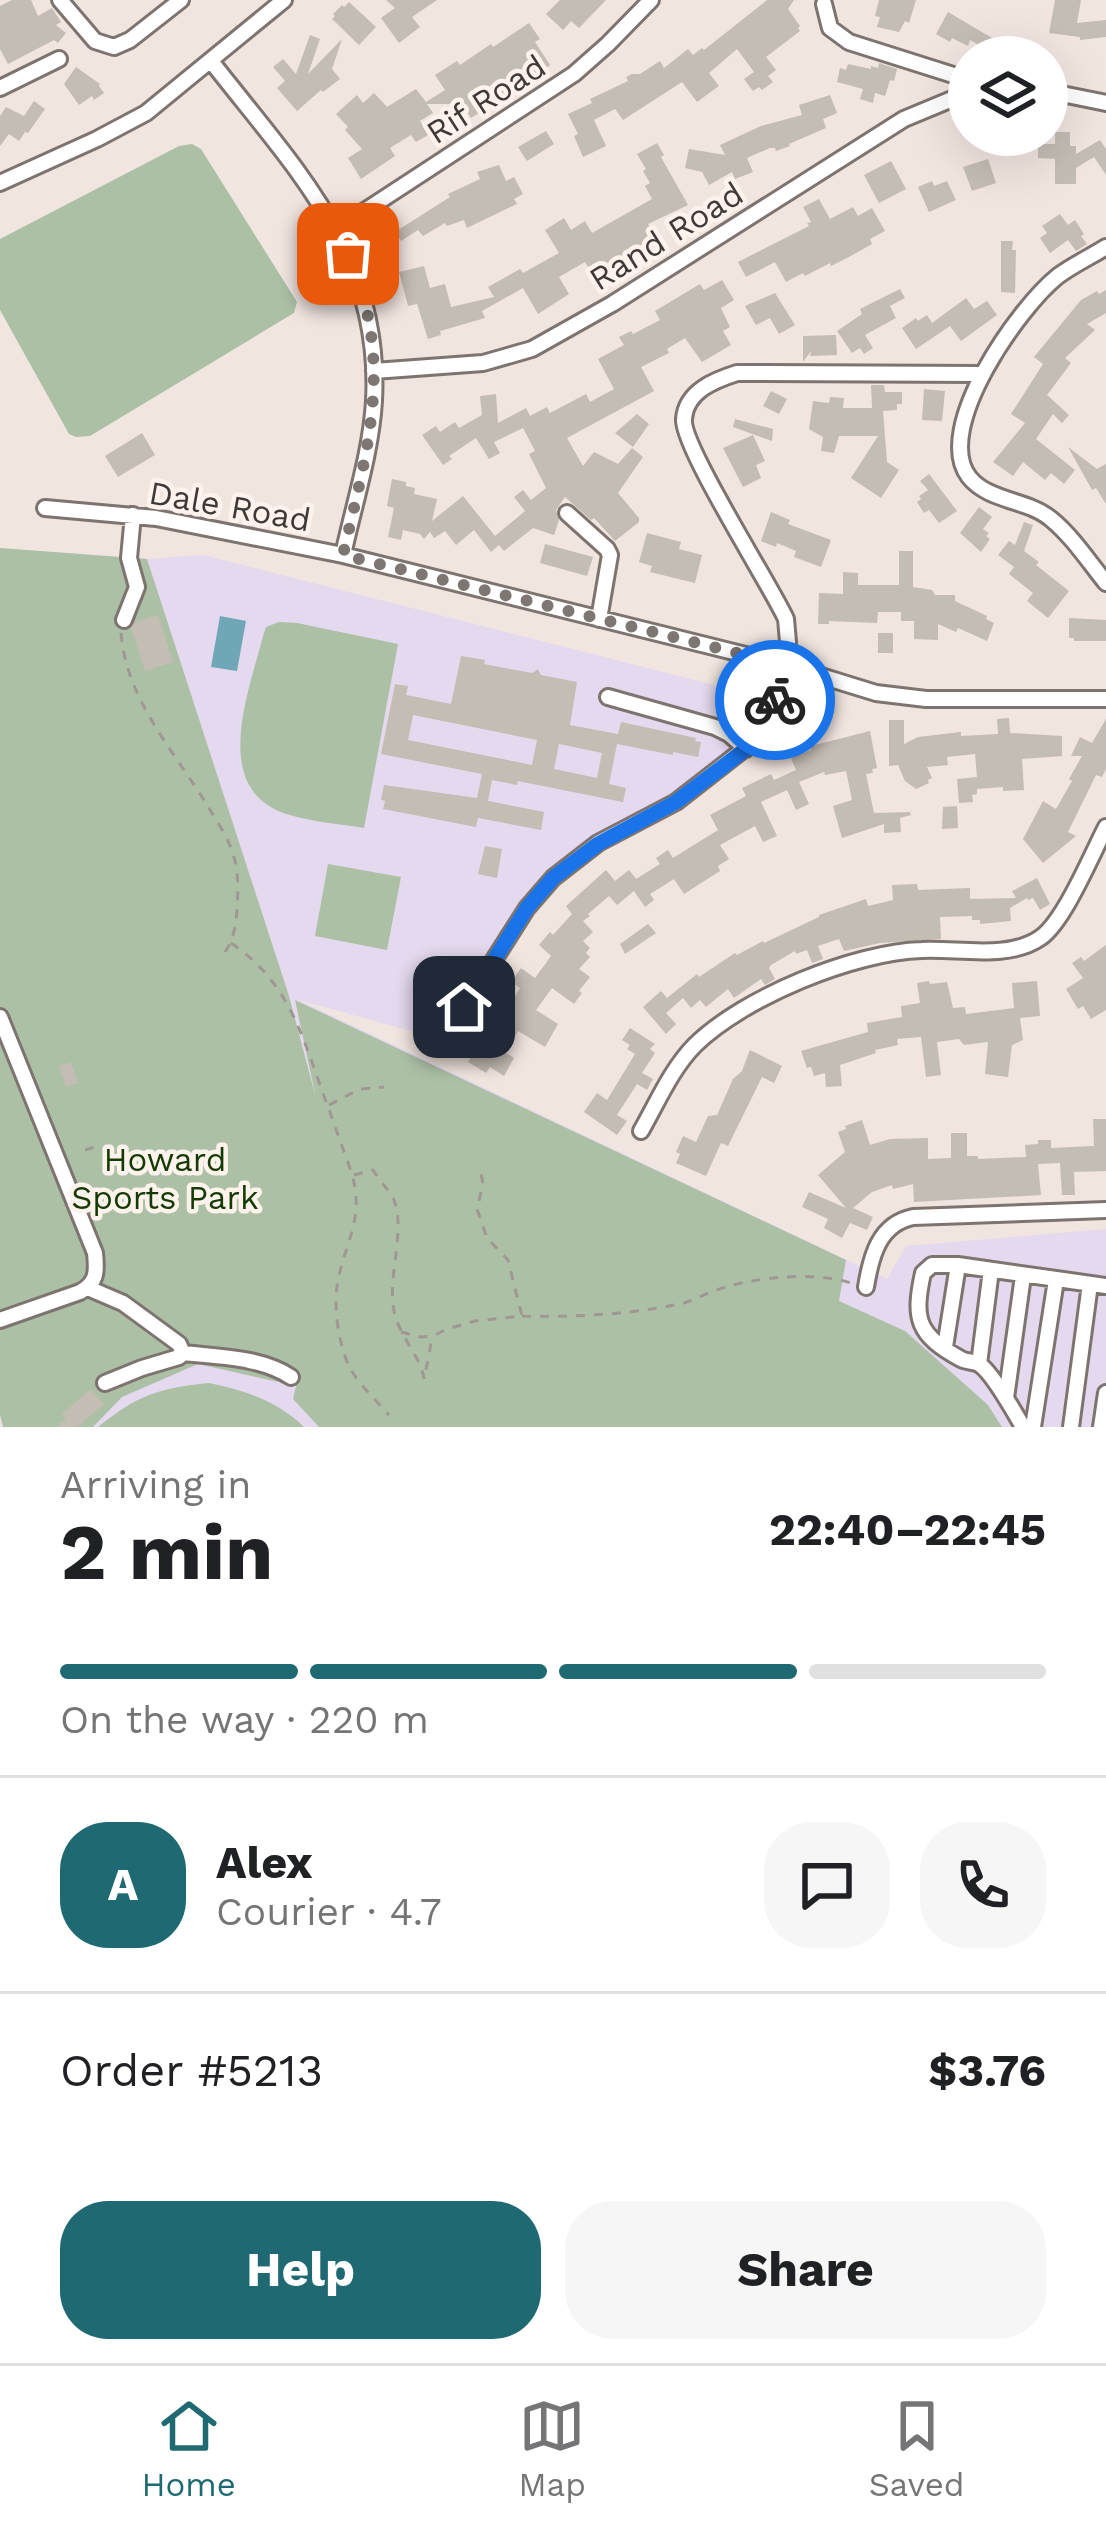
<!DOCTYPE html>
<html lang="en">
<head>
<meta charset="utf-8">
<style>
  :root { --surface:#fff; --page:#f6f6f6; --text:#202124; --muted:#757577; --line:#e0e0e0; --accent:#1f6a72 }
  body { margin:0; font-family:"Work Sans",sans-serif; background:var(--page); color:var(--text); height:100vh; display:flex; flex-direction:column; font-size:45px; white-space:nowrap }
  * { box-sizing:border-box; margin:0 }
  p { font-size:39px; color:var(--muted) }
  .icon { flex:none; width:66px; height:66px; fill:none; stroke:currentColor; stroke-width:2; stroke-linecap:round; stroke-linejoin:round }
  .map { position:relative; height:1427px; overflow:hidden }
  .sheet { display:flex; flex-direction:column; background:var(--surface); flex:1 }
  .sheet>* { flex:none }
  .fabs { position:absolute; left:948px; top:36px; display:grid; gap:24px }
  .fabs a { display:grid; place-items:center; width:120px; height:120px; border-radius:50%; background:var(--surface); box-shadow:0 12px 48px #0002; font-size:60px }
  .pin { position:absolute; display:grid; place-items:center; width:102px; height:102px; color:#fff; margin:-51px; border-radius:24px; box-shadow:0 6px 18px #0006 }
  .courier { position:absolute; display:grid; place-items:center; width:120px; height:120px; margin:-60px; border:9px solid #1a73e8; border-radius:50%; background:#fff; color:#222; box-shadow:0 3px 15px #0007 }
  .headline em { font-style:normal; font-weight:700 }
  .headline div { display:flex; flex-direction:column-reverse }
  .headline { display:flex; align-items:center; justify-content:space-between; height:204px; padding:0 60px }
  h1 { font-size:78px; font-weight:700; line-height:90px }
  .bar { display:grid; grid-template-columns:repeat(4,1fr); gap:18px 12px; align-content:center; height:144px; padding:0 60px }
  .bar i { height:15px; border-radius:9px; background:var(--line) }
  .bar .on { background:var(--accent) }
  .bar p { grid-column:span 4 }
  .line { display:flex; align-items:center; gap:30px; padding:0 60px; border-top:3px solid var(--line) }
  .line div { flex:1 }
  .round { display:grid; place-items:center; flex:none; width:126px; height:126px; border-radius:48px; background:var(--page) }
  .primary-button { display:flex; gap:24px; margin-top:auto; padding:24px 60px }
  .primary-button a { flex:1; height:138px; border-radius:48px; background:var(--accent); color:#fff; font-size:48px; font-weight:700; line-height:138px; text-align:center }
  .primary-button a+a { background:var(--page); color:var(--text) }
  .dock { display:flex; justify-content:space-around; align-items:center; height:168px; border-top:3px solid var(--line); background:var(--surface); font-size:33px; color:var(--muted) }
  .dock a { display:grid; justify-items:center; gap:6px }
  .dock .on { color:var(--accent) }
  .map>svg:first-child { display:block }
  .education { fill:#e4d9ee }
  .green { fill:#acc0a6 }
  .water { fill:#70a7b7 }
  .building { fill:#c4bdb4; fill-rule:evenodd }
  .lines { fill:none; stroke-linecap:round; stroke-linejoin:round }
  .minor-casing { stroke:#7e746f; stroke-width:20 }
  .path { stroke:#a09793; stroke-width:3; stroke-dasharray:9 9; stroke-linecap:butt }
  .minor { stroke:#fff; stroke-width:14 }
  .done { stroke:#7d7672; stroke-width:12; stroke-dasharray:0 21.6 }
  .route { stroke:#1a73e8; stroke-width:15 }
  .labels { text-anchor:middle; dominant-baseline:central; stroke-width:9; stroke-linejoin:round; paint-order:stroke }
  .street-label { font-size:33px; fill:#3f3a38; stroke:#fef3ec }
  .park-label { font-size:33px; fill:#143b04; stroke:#fef3ec }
</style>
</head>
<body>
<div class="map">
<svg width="1106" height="1427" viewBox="0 0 1106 1427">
  <rect width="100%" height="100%" fill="#f1e5df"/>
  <path class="education" d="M0,548L147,559L203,555L773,700L761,737L553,878L443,1040L299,1000L887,1279L906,1246L1106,1229V1427H3L0,1415Z"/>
  <path class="green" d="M192,144L201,149L297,302L294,313L90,436L76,437L69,434L0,310V239L179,146Z
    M0,548L147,559L289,996L316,1098L295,1000L846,1260L839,1301L905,1331L988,1405L1002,1427H319L293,1399L296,1386L198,1364L122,1397L93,1427H3L0,1415Z
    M279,622L297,623L398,644L364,828C340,824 314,822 290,815C208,792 249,692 263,636L266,627Z
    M328,864L401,877L387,950L315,936Z
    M209,1383C246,1391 276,1400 304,1427H98C138,1395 158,1388 209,1383Z"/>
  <path class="water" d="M220,616L246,621L237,671L211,667Z"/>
  <path class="building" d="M12,0H31L38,16L52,8L61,22L56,25L66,33L58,43L54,40L8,64L0,49V6Z
    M386,0H437L412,17L420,27L399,43L381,18L395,8Z
    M560,0H606L579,28L571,21L563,30L546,14Z
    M767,0H794L788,9L800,26L798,28L800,31L766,57L776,70L768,76L773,82L762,90L759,87L753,91L744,79L754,72L737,49L709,73L719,86L697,102L682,82L623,120L615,109L594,120L606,146L583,157L574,136L578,134L568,114L592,103L590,99L628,81L626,77L632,74H640L660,61L664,68L688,49L693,55L702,48L704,50Z
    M879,0H916L909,23L905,21L899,32L877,27L880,17L875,16Z
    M1055,0H1081L1077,23L1106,20V37L1080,40V37L1049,33Z
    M349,2L376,27L359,45L332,19L335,16L333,14L342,5L344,7Z
    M948,12L992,38L986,49L970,40L968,46L952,38L950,42L936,34Z
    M529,23L540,39L535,42L550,65L502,101L491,85L473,97L482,111L471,118L462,104H427L433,113L420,121L428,135L416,142L411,135L390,148L395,156L361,179L348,158L362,149L345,130L348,127L336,114L357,95L363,103L374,93L387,107L416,89L426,102L445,90L435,75L457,61L460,65L491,44L493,47Z
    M310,35L320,39L308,74L342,39L332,69L340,79L323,92L321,90L297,111L277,88L285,81L273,67L283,59L296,74Z
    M879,63L897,69L894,81L890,80L885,96L875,93L873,103L860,99L863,89L837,82L840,68L846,70L848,64L871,69V66L878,68Z
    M76,67L100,84L99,86L104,93L94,100L92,96L79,105L64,84Z
    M830,95L837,113L823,119L826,128L789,144L790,146L776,151L775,148H770L747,158L753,172L735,179L732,172L709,185L702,172L685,168L689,149L725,155L720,145L761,126L802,115L799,105Z
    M34,101L45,109L28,133L25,132L19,141L9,134L0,146V116L6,107L24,116Z
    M546,131L554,144L527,161L518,147Z
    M1055,132H1070V146H1076V154L1100,140L1106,149V175L1094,157L1076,168V184H1055V159L1038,158V144H1055Z
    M657,143L664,155L661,157L688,205L648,224L656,239L593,275L585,262L559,277L569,294L538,314L523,288L482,311L485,318L440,331L441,335L428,339L417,304L408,306L399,272L424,266L430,288L445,284L451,307L494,297L488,287L520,269L523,273L559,253L545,230L564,218L571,230L585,221L592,233L652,199L645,186L650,183L643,171L646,169L637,154Z
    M988,159L996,183L972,191L963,167Z
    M891,161L906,189L879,203L864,175Z
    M499,165L506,181L514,177L523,194L514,199L517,204L467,228L464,220L447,226L445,223L423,236L418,230L401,241L395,232L450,197L448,194L480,179L477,172Z
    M932,181L934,186L947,181L956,200L929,212L918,187Z
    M819,199L830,219L853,207L858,216L872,208L885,231L870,239L872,244L849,257L831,266L830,263L805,276L803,273L786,282L775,262L746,277L738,262L809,226L807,223L811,222L803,207Z
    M1060,214L1068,225L1075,220L1084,234L1081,236L1087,244L1076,251L1068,240L1050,253L1040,238L1047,233L1042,226Z
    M1001,241H1013L1012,250H1016L1015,293L1001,292Z
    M722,280L734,300L721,308L730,327L723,331L731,345L702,362L685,338L667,349L669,353L641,367L654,391L567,438L583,466L594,452L618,464L632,448L643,457L618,493L639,518V522L615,541L594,518L591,520L565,497L556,510L559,520L554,535L533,528L504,551L499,545L491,552L474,530L456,545L445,531L434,538L430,532L424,539L420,534L403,530L401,540L388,537L394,508L387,506L392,479L406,482V486L415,488L414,494L437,499L432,521L463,496L495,536L525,511L514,497L523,490L531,500L546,488L529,454L535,451L523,428L494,442L500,453L489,459L476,438L449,456L452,459L443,465L422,435L436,426L440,432L455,422L459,428L482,415L480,396L496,394L498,423L526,408L530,416L547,407L550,413L586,394L590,402L614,389L598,359L624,345L619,337L631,331L633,334L660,320L655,311L700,284L704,290Z
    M900,289L905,298L890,306L896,318L865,335L873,348L864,354L860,348L852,353L837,331L862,314L860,309Z
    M1106,290V313L1087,324L1095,330L1065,358L1071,363L1047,395L1069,415L1062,423L1053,414L1036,439L1075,470L1064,484L1051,473L1045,480L1023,462L1013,476L993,462L1025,423L1011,414L1043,364L1034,357L1081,300L1097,291L1099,294Z
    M775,293L795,325L779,334L770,318L756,325L745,306Z
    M966,298L974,309L987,301L997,315L961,341L950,326L916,349L902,328L916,318L918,321L927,315L932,323Z
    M836,335L837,355L810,356L811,351L803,362V336Z
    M871,385H884L885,392H902V404H897V410L883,411L887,462L899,470L881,498L851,478L878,436H839L834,453L821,451L823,437L809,429L813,401L829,403L830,397L844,398L843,408H872Z
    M924,389L945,391L942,421L922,420Z
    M771,391L787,399L779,414L763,406Z
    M637,414L649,424L633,447L615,433Z
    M735,419L773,429L772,441L733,427Z
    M142,433L155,455L118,477L105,456Z
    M753,435L765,461L756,465L761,478L743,487L723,448Z
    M1068,447L1097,469L1106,464V504L1096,488L1092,490Z
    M929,474L957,511L939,523L929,510L924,513L917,502L921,499L919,496L928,490L920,481Z
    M979,507L992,517L983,529L989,533L986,536L990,539L981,552L960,533Z
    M771,512L790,520L788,524L831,540L821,567L794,557L796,551L777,543L776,547L761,541Z
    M1024,522L1033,525L1024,551L1039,562L1036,565L1069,591L1048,618L1027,601L1033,593L1009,574L1014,567L998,555L1009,541L1015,545Z
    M647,533L681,542L679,549L702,555L695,583L650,572L652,566L639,562Z
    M545,544L593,557L587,576L540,563Z
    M899,551H913V587L932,590L935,595H955V601L987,616L986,619L994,623L987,641L958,628L956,632L938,624V640L914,639V621H901V612H878L877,623L829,621V624H818L819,593L843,594V572L858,573V585H899Z
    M158,615L173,662L145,671L131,628L135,622Z
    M1069,618L1106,620V641H1074V638H1069Z
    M878,633H893V653H878Z
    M461,656L485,660L484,664L532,673L538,669L541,675L577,682L570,725L618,734L621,722L696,738L695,741L701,742L698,757L673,752V755L617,744L609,784L626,788L623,802L518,781L517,785L492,780L488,801L544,812L541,830L478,818L476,827L383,809L385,801L381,800L384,785L477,798L482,774L381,754L395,684L408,686L406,695L451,704ZM413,715L537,740L532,765L408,740ZM559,744L602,753L597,778L554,769Z
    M1009,718L1010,733L1062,736V756L1022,759L1024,790L1003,791V787L977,789V794L972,795L973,802L959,803L957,779L977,777L975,754L947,757L948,765L927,767L932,778L928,780L929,783L916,789L905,781L898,765L889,766V720H904V744L918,737L961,732V736L998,734L997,719Z
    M1106,719V769L1102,777L1096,775L1068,832L1076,836L1043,863L1023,839L1043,801L1056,809L1072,781L1069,779L1082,756H1071L1080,737L1092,743Z
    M870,731L877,768L872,769L873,773L866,774L874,813L910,812L911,815L900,818L901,832L884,833V824L842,838L833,806L852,800L846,771L825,775L824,772L799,782L809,804L796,810L787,790L761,802L777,836L763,842L755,826L720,845L729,859L718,866L720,871L684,894L674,879L650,894L654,900L645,907L634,891L617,905L609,896L588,914L590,916L583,921L593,932L583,941L590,948L586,953L590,957L579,969L590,977L579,991L582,993L574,1004L552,988L536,1010L558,1024L545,1047L518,1031L506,1053L514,1058L504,1076L490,1067L486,1073L468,1062L483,1035L490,1038L520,988L511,982L521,968L535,978L551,956L539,945L550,932L553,935L572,914L566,906L606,870L615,881L629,870L636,879L660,864L656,858L668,850L673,858L718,830L710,815L746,796L742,788L771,774L774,780L796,770L791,758L811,750V746Z
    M957,806L958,828L942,829L943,807Z
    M485,846L502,849L497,878L478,874Z
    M1037,878L1050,904L1040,910L1033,898L1028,900L1027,898L1010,908L1011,921L980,924V920H972V916L940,917L941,939L880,943L844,951L839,939L818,946L823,959L812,963L807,950L796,954L795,951L771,965L769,968L775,979L765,985L761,979L734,998L728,989L706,1007L700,1000L691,1008L683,998L666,1013L676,1024L666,1034L643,1007L661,991L667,998L697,974L699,977L735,953L737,955L763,941L764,943L819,917V915L866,899L868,906L893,900L892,885L917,884L918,890L970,888V899L1016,898L1012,891Z
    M648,924L656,933L625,954L620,944Z
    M1106,945V1010L1091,1019L1083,1006L1078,1009L1066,989L1083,978L1072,963L1081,957L1084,961Z
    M929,981L930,984L947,982L953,1008L965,1007L966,1014L1014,1008L1012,983L1037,981L1040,1016L1020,1018L1023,1040L1012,1045L1008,1077L985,1074L988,1042L964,1045L959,1039L937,1042L941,1075L926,1077L921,1037L897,1039L898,1045L875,1050L876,1053L840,1065L842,1086L826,1087L825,1073L814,1076L811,1067L807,1068L801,1051L868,1032L867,1023L902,1017L901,1006L920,1003L917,983Z
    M630,1028L655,1044L650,1049L655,1053L642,1073L653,1079L647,1090L637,1084L617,1115L627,1121L617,1135L584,1112L597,1093L607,1100L635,1054L627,1049L630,1045L622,1040Z
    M750,1050L782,1066L774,1083L762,1077L728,1146L721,1143L706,1176L676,1163L680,1154L676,1152L683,1136L696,1142L708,1116L717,1115L733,1079L742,1071Z
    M71,1062L78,1083L66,1087L59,1066Z
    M1093,1119H1106V1171L1074,1172L1075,1195H1062L1060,1163L1038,1164L1041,1195L914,1202L913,1184L893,1189L892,1185L872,1192L853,1208L873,1217L867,1230L850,1223L842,1238L824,1228L828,1219L802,1207L809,1192L846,1208L818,1175L845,1152L838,1132L846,1129L845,1126L862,1120L870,1145L890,1139L928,1138V1159L951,1158V1133H967V1156H978V1159L1026,1157L1025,1145L1038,1144V1140H1051V1148L1094,1146Z
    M91,1389L104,1404L77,1427H56L66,1419L62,1414Z"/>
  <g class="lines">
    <defs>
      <path id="minor" d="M60,0L95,41L114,47L130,40L181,0
        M824,4L830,28L849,42L969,80
        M211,61C295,169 382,253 374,401C371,452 354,504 343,555
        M0,88L59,59
        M1047,91L1106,103
        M0,183L97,139L146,113L284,0
        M337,229L574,74L608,44L651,0
        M1106,247C1090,257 1073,265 1058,276C1019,307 932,429 969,477C989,502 1027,499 1051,519C1072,536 1089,562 1106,583
        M374,371L483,363L532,349L612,304L904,119L969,92
        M45,508L156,518L343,555L782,664L876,693L926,699H1106
        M567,513L607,549L610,555L599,619
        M124,620L137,587L129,558L133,515
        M608,697L715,727L729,734L746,749
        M0,1017L95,1253C97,1272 97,1283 80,1292L0,1320
        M443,1040L527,908L553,878L598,843L676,802L762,735L774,703L788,642L786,619C770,584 681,445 684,419C686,391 715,380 737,373L981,374
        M641,1131C657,1103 672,1068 695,1045C744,997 854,952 922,950C958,948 1008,960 1040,938C1064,922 1092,854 1106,827
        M866,1287C871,1256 879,1224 913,1217L1106,1210
        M88,1288L123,1303L179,1344L183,1353
        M945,1347L958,1265
        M979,1364L991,1270
        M105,1383L142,1368L179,1357L183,1353C219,1357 261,1357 291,1377
        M1006,1398L1023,1276
        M1023,1427C1015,1413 992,1372 979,1364C973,1361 966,1362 961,1359C917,1335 913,1319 923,1273L932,1265H958L1106,1286
        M1033,1427L1056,1280
        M1071,1427L1090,1284
        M1101,1427L1106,1393"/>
    </defs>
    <use href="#minor" class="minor-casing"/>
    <path class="path" d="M121,633C126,699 174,751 207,805C216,820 228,837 233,854C239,871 238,891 237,909C236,925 234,939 225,952
      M231,943C284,979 299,1025 319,1082C330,1112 340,1141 351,1171C365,1218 347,1237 338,1280C333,1306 338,1340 348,1364C356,1382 376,1400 389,1415
      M329,1105L360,1089L384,1087
      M85,1150L95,1147
      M354,1175L373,1170C379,1180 389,1190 394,1200C406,1231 387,1277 394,1311C400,1340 425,1359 425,1388
      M522,1316C574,1317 628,1315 679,1304C692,1302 702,1295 714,1291C751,1277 813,1271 851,1283
      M401,1332L421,1337L433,1336L447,1329L475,1321L522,1316L508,1260L487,1238L477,1209L483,1184L481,1173
      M426,1370L432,1338"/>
    <use href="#minor" class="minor"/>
  </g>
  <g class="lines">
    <path class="done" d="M348,254C395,362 368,446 343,555L782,664L775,700"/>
    <path class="route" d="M464,1007L527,908L553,878L598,844L676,802L746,749L762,734L775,700"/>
  </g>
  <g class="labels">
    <g class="street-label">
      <text transform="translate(486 99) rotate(-33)">Rif Road</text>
      <text transform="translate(666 236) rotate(-32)">Rand Road</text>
      <text transform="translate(230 506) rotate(10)">Dale Road</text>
    </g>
    <g class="park-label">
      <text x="165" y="1159">Howard<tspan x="165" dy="38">Sports Park</tspan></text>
    </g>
  </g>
</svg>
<div class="fabs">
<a><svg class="icon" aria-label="layers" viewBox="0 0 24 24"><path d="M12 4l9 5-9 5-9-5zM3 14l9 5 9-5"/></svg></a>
</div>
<div class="pin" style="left:348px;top:254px;background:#ea580c"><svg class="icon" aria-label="bag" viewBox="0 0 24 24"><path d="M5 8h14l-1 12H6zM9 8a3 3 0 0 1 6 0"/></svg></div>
<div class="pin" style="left:464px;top:1007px;background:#1f2937"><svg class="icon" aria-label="home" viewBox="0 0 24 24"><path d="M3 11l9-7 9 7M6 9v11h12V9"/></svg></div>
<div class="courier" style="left:775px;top:700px"><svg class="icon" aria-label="bike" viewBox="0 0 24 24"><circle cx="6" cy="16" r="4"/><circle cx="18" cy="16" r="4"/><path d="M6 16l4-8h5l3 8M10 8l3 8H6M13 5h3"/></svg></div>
</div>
<section class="sheet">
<div class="headline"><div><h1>2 min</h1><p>Arriving in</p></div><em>22:40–22:45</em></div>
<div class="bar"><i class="on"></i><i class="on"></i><i class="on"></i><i></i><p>On the way · 220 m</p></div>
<div class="line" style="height:216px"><b class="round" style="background:var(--accent);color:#fff">A</b><div><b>Alex</b><p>Courier · 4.7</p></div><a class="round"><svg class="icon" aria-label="chat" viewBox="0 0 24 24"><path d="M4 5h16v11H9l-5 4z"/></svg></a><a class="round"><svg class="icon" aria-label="phone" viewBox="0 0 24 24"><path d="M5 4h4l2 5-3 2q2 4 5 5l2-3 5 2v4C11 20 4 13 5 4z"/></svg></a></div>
<div class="line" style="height:156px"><div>Order #5213</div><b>$3.76</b></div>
<div class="primary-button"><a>Help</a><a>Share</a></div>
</section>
<nav class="dock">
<a class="on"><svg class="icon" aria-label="home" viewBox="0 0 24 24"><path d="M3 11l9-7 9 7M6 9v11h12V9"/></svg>Home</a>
<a><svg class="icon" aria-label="map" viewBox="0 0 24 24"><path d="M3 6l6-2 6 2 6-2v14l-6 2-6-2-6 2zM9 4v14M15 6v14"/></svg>Map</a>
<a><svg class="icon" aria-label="saved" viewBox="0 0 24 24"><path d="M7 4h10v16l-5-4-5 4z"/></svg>Saved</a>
</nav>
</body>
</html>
